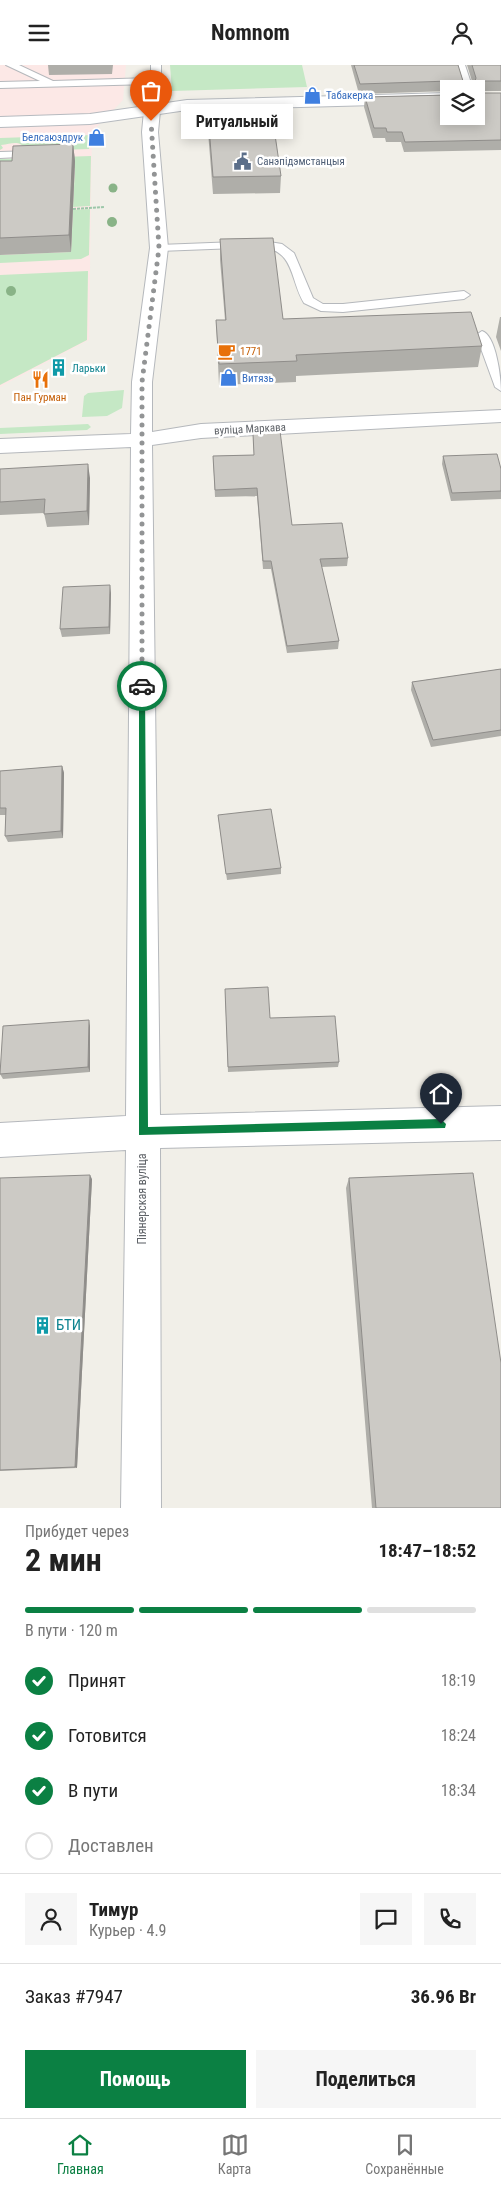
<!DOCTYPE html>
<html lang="ru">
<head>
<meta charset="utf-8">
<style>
  :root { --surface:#fff; --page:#f6f6f6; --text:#222; --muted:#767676; --line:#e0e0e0; --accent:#0b8043 }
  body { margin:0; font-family:"Roboto Condensed",sans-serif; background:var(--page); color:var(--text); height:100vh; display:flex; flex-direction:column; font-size:19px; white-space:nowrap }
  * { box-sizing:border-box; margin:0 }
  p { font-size:16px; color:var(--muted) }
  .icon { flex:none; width:28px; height:28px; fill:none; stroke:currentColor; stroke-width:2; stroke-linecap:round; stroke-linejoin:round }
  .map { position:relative; height:1443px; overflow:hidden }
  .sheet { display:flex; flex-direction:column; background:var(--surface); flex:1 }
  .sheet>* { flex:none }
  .fabs { position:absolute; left:440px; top:15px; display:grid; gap:10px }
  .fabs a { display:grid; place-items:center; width:45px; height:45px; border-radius:0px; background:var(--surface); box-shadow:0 2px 12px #0003; font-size:25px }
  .pin { position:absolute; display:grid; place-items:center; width:42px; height:42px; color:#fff; margin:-51px -21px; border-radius:50% 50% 50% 0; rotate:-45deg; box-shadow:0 0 5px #0007 }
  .pin .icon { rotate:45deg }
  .courier { position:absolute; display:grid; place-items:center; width:50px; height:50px; margin:-25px; border:4px solid #0b8043; border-radius:50%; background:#fff; color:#222; box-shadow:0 1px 6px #0007 }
  .bubble { position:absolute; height:35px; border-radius:0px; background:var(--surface); box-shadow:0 2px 12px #0003; font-size:16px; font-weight:700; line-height:35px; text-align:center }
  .summary em { font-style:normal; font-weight:700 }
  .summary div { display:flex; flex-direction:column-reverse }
  .summary { display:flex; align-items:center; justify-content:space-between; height:85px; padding:0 25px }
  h1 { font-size:32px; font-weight:700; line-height:38px }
  .bar { display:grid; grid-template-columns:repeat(4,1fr); gap:8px 5px; align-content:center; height:60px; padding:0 25px }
  .bar i { height:6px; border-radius:4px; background:var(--line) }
  .bar .selected { background:var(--accent) }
  .bar p { grid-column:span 4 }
  .line { display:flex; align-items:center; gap:12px; padding:0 25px; border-top:1px solid var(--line) }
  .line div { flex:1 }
  .round { display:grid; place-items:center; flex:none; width:52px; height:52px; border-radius:0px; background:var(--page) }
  ol { padding:0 25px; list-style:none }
  li { display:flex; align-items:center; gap:15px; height:55px }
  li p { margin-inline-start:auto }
  li .icon { padding:5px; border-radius:50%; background:var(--accent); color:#fff; stroke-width:4 }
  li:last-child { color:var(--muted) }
  li i { width:28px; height:28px; border:2px solid var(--line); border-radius:50% }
  .button { display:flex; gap:10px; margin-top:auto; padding:10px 25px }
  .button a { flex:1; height:58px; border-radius:0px; background:var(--accent); color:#fff; font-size:20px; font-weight:700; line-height:58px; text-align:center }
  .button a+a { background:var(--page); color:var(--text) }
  header { display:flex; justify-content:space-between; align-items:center; height:65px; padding:0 25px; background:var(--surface); font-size:22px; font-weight:700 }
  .dock { display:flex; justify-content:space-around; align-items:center; height:70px; border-top:1px solid var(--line); background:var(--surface); font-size:14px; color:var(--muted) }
  .dock a { display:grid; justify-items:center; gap:2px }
  .dock .selected { color:var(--accent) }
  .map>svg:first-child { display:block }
  .medical { fill:#fce8e6 }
  .green { fill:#c5e8c5 }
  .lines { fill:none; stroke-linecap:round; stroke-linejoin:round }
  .service-casing { stroke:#b5b8bc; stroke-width:2 }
  .minor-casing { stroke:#b5b8bc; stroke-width:2 }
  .secondary-casing { stroke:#b6babf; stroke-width:2 }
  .path { stroke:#9cc7a9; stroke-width:2; stroke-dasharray:3 1; stroke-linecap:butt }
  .service { fill:#fff; fill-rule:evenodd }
  .minor { fill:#fff; fill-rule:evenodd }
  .secondary { fill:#fff; fill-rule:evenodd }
  .tree { fill:#89b387 }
  .wall { fill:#afaea9 }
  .shaded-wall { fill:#8f8d8a }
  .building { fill:#cccac5; stroke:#8f8d8a }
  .route { fill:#0b8043 }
  .done { stroke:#929495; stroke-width:5; stroke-dasharray:0 9 }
  .labels { text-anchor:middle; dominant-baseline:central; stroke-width:5; stroke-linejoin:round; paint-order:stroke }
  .far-shop-label { font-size:11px; fill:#366cbe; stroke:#fff; text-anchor:start }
  .far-service-label { font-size:11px; fill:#4e5e75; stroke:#fff; text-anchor:start }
  .far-food-label { font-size:11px; fill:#c56008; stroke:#fff; text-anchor:start }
  .far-culture-label { font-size:11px; fill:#0d838f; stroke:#fff; text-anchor:start }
  .far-street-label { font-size:11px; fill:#5f6368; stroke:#fff }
  .street-label { font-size:12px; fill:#5f6368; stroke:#fff }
  .near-culture-label { font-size:15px; fill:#0d838f; stroke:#fff; text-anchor:start }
</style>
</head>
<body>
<header><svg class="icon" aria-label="menu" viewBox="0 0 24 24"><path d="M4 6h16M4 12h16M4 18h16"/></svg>Nomnom<svg class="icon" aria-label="person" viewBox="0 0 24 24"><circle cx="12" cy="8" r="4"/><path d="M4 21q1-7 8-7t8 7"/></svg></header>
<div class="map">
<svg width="501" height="1443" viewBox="0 0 501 1443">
  <rect width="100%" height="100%" fill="#f1efe8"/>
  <path class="medical" d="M0,0H126L123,35L92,67L89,275L0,322Z"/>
  <path class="green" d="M170,0H302L307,22L172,26Z
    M91,70L89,84L27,86C19,74 13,79 1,80L3,83L0,85V73Z
    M91,91L90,141L73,142L75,103L55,104L0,113V94Z
    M90,144L89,190L81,194L0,198V190L71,187L73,145Z
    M88,206L87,275L0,320V210Z
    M124,325L122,343L107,351L82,352L84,331L88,328Z
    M88,359L91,362L87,365L0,369V363Z"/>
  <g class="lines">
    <defs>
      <path id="service" d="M6,0H19L53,16L151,13V0H161V34L157,46L152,49L147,46L151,34V19L0,23V17L40,16Z
        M455,0H465L473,24H463Z
        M34,86L39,89L38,91L0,93V87Z
        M263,176L282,179L294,188L313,233L323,239H343L464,226L470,230L464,234L343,247L321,246L304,238C290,215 295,187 263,182L159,186L153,183L159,180Z
        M482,266C496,270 501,313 501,326L495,322L476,270Z"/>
      <path id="minor" d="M152,41L160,46L158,67L168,183L152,317V367L201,359L501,345V357L201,373L152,380L160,1050L501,1041V1075L160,1083L161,1443H121L126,1085L0,1092V1058L126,1051L131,382L0,388V374L131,369L132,317L150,183L142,67L144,46Z"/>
      <path id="secondary" d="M449,28V38L187,45L90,59L0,62V52L90,49L187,35Z"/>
    </defs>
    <use href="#service" class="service-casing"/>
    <use href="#minor" class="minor-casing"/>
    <use href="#secondary" class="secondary-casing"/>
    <path class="path" d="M73,144L104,142"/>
    <use href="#service" class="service"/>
    <use href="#minor" class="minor"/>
    <use href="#secondary" class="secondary"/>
  </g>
  <g class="tree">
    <circle cx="113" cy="123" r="4.5"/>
    <circle cx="112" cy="157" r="5"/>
    <circle cx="11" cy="226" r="5"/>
  </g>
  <path class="wall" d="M48,0H113L112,9L49,10Z
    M351,0H458L463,16H472L467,0H501V26H476V24H449V26L359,29Z
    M501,28V85L404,87L401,77H386L385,73H373L364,42L365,32Z
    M208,50L281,111L280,128L213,129L208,67Z
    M73,79L75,96L71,187L0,190V96H12Z
    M220,174L283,254L482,281L478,302L296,311V317L219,320L216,255H225L220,195Z
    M500,252H501V286L496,272Z
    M253,369L292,460L348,493L347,501L321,502L339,576L338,584L287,588L271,504H263L257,431L215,432L213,391L254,390Z
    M443,391L501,404V434L451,436L442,399Z
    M0,404L90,413L89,460L47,462L44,448L0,450Z
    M111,528L110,569L62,572L60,564Z
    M501,604V671L431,682L411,625L412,617Z
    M62,701L64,708L63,773L8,777L5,771L6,750H0V706Z
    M218,750L281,803V809L227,815Z
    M225,924L339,997L338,1002L228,1007Z
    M90,961V1007L3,1014L0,1009Z
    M0,1113L92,1114L77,1403L0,1406Z
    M349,1113L501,1443H372L346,1123Z"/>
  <path class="shaded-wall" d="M73,79L75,96L71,187L69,170Z
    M88,399L90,413L89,460L87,446Z
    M110,520L111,528L110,569L109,562Z
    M62,701L64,708L63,773L61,766Z
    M89,955L90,961V1007L88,1002Z
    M90,1110L92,1114L77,1403L75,1402Z"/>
  <path class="building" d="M354,0H458L463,16H475L476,13L472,0H501V16H476V24H451L452,18L450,16L360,19Z
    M476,28H501V75L405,77L402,67H387L386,63H374L365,32L449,30V51H476Z
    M272,49L281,111L213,112L208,50Z
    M73,79L69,170L0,173V96H12L13,81Z
    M273,173L283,254L471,247L482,281L296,290L297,296L219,299L216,255H226L220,174Z
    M280,366L292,460L342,458L348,493L320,494L339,576L287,581L271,496H263L257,423L215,425L213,391L254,390L253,369Z
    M497,389L501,404V426L452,428L443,391Z
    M88,399L87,446L44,449L45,434L0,437V404Z
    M110,520L109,562L60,564L63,522Z
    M501,604V665L433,675L412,617Z
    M62,701L61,766L5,771L6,743H0V706Z
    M271,744L281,803L226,809L218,750Z
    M268,922L270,953L335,951L339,997L228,1002L225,924Z
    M89,955L88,1002L0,1009L3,961Z
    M473,1108L501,1298V1443H376L349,1113Z
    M90,1110L75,1402L0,1405V1113Z"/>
  <path class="route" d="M139,618L145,621L148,1062L441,1054L446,1059L445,1063L139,1070Z"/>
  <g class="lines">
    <path class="done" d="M142,621V317L159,183L151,56"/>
  </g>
  <defs>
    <symbol id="shop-bare" viewBox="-9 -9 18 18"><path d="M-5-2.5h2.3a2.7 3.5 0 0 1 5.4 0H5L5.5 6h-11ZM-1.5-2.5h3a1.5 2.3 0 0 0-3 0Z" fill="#3f7fe0" stroke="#fff" stroke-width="2.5" paint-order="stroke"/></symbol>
    <symbol id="civic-bare" viewBox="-9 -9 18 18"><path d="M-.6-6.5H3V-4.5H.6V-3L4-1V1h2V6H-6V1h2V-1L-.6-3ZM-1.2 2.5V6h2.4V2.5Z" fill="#5c6f8a" stroke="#fff" stroke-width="2.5" paint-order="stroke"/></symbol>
    <symbol id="cafe-bare" viewBox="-9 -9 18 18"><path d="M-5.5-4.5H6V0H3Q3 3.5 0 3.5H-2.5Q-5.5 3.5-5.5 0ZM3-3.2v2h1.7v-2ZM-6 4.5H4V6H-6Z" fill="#e8710a" stroke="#fff" stroke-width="2.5" paint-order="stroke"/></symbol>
    <symbol id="building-bare" viewBox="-9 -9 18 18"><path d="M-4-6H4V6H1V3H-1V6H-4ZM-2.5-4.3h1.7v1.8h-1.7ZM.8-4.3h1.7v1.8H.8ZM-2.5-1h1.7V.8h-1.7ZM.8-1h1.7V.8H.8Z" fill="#0f9aa8" stroke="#fff" stroke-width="2.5" paint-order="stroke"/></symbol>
    <symbol id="restaurant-bare" viewBox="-9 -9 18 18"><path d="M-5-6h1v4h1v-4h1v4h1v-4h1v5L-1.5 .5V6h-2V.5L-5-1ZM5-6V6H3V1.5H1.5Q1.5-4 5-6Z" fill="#e8710a" stroke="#fff" stroke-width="2.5" paint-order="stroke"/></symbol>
  </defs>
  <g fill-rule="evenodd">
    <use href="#shop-bare" x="300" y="18" width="25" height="25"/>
    <use href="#shop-bare" x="84" y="60" width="25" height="25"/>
    <use href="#civic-bare" x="230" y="84" width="25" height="25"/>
    <use href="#cafe-bare" x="214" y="274" width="25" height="25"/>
    <use href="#building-bare" x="46" y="290" width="25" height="25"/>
    <use href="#shop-bare" x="216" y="300" width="25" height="25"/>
    <use href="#restaurant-bare" x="28" y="302" width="25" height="25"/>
    <use href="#building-bare" x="30" y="1248" width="25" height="25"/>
  </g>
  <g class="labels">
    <g class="far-shop-label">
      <text x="326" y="30">Табакерка</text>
      <text x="83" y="72" text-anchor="end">Белсаюздрук</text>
      <text x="242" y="313">Витязь</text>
    </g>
    <g class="far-service-label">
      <text x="257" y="96">Санэпідэмстанцыя</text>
    </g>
    <g class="far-food-label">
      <text x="240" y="286">1771</text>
      <text x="40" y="332" text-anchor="middle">Пан Гурман</text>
    </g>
    <g class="far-culture-label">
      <text x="72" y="303">Ларьки</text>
    </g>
    <g class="far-street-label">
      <text transform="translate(250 364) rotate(-3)">вуліца Маркава</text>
    </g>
    <g class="street-label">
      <text transform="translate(142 1134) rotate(-90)">Піянерская вуліца</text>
    </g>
    <g class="near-culture-label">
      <text x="56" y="1260">БТИ</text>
    </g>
  </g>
</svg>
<div class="fabs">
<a><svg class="icon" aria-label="layers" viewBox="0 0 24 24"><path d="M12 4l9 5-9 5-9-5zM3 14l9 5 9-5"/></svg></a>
</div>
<div class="pin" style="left:151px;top:56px;background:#ea580c"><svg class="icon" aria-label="bag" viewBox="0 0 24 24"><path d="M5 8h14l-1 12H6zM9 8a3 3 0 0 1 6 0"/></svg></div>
<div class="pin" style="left:441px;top:1059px;background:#1f2937"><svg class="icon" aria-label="home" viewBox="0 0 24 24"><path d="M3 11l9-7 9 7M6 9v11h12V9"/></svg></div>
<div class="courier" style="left:142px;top:621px"><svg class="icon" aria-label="car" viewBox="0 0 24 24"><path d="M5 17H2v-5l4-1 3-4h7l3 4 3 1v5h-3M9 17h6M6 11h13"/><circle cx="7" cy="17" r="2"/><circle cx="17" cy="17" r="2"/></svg></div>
<div class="bubble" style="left:181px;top:39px;width:112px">Ритуальный</div>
</div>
<section class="sheet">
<div class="summary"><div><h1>2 мин</h1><p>Прибудет через</p></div><em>18:47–18:52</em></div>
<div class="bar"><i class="selected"></i><i class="selected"></i><i class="selected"></i><i></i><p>В пути · 120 m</p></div>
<ol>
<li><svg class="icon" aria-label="check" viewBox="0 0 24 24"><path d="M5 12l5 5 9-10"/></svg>Принят<p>18:19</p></li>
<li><svg class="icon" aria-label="check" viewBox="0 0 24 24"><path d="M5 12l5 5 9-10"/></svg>Готовится<p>18:24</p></li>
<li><svg class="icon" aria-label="check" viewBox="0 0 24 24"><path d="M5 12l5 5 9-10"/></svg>В пути<p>18:34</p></li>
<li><i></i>Доставлен</li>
</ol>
<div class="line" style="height:90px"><a class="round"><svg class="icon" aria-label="person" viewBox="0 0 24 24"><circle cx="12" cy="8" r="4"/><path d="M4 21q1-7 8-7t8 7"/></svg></a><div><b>Тимур</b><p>Курьер · 4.9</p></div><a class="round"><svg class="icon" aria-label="chat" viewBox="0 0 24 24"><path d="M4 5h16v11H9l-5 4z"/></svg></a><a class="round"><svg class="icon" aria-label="phone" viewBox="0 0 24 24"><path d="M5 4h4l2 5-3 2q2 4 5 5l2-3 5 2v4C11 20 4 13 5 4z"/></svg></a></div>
<div class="line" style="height:65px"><div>Заказ #7947</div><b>36.96 Br</b></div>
<div class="button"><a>Помощь</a><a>Поделиться</a></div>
</section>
<nav class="dock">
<a class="selected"><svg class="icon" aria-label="home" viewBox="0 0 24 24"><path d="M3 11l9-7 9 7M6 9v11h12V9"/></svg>Главная</a>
<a><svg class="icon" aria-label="map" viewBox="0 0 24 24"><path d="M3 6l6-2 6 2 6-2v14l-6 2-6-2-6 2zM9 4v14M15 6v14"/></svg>Карта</a>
<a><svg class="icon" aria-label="saved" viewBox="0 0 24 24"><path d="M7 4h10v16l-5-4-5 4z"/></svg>Сохранённые</a>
</nav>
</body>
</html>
